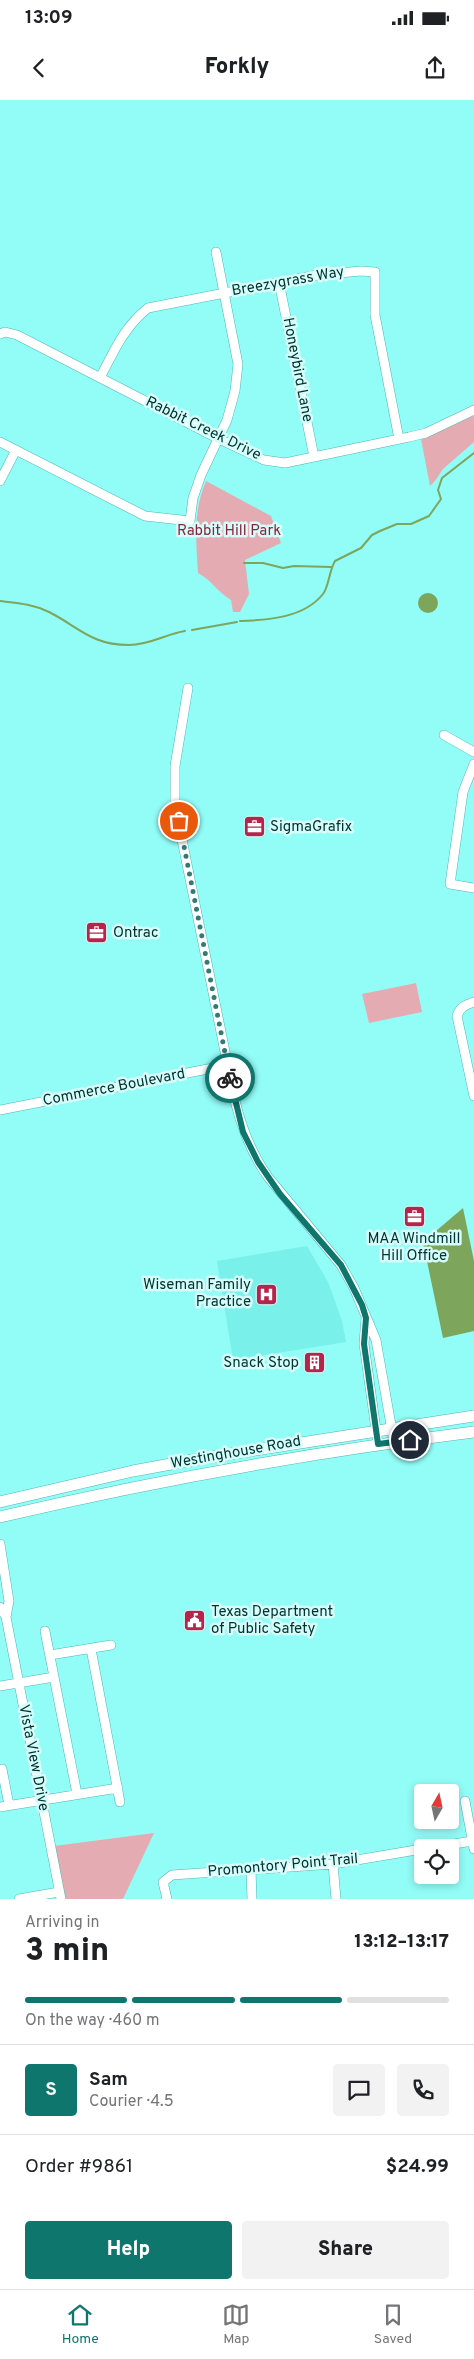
<!DOCTYPE html>
<html lang="en">
<head>
<meta charset="utf-8">
<style>
  :root { --surface:#fff; --page:#f2f2f2; --text:#202124; --muted:#757577; --line:#e0e0e0; --accent:#0f766e }
  body { margin:0; font-family:Overpass,sans-serif; background:var(--page); color:var(--text); height:100vh; display:flex; flex-direction:column; font-size:19px; white-space:nowrap }
  * { box-sizing:border-box; margin:0 }
  p { font-size:16px; color:var(--muted) }
  .icon { flex:none; width:28px; height:28px; fill:none; stroke:currentColor; stroke-width:2; stroke-linecap:round; stroke-linejoin:round }
  .map { position:relative; height:1799px; overflow:hidden }
  .details { display:flex; flex-direction:column; background:var(--surface); flex:1 }
  .details>* { flex:none }
  .needle { width:32px; rotate:9deg }
  .buttons { position:absolute; left:414px; top:1684px; display:grid; gap:10px }
  .buttons a { display:grid; place-items:center; width:45px; height:45px; border-radius:5px; background:var(--surface); box-shadow:0 2px 8px #0003; font-size:25px }
  .pin { position:absolute; display:grid; place-items:center; width:42px; height:42px; color:#fff; margin:-21px; border:2px solid #fff; border-radius:50%; box-shadow:0 1px 5px #0007 }
  .courier { position:absolute; display:grid; place-items:center; width:50px; height:50px; margin:-25px; border:4px solid #0f766e; border-radius:50%; background:#fff; color:#222; box-shadow:0 1px 6px #0007 }
  .headline em { font-style:normal; font-weight:800 }
  .headline div { display:flex; flex-direction:column-reverse }
  .headline { display:flex; align-items:center; justify-content:space-between; height:85px; padding:0 25px }
  h1 { font-size:32px; font-weight:800; line-height:38px }
  .bar { display:grid; grid-template-columns:repeat(4,1fr); gap:8px 5px; align-content:center; height:60px; padding:0 25px }
  .bar i { height:6px; border-radius:4px; background:var(--line) }
  .bar .active { background:var(--accent) }
  .bar p { grid-column:span 4 }
  .line { display:flex; align-items:center; gap:12px; padding:0 25px; border-top:1px solid var(--line) }
  .line div { flex:1 }
  .round { display:grid; place-items:center; flex:none; width:52px; height:52px; border-radius:5px; background:var(--page) }
  .action { display:flex; gap:10px; margin-top:auto; padding:10px 25px }
  .action a { flex:1; height:58px; border-radius:5px; background:var(--accent); color:#fff; font-size:20px; font-weight:800; line-height:58px; text-align:center }
  .action a+a { background:var(--page); color:var(--text) }
  .status { display:flex; justify-content:space-between; align-items:center; height:35px; padding:0 25px; background:var(--surface); direction:ltr }
  .status svg { height:14px; fill:currentColor }
  header { display:flex; justify-content:space-between; align-items:center; height:65px; padding:0 25px; background:var(--surface); font-size:22px; font-weight:800 }
  .tab-bar { display:flex; justify-content:space-around; align-items:center; height:70px; border-top:1px solid var(--line); background:var(--surface); font-size:14px; color:var(--muted) }
  .tab-bar a { display:grid; justify-items:center; gap:2px }
  .tab-bar .active { color:var(--accent) }
  .map>svg:first-child { display:block }
  .built { fill:#7af0ea }
  .green { fill:#e4acb2 }
  .water { fill:#7ea55c }
  .lines { fill:none; stroke-linecap:round; stroke-linejoin:round }
  .stream { stroke:#7ea55c; stroke-width:2 }
  .minor-casing { stroke:#4cb9b4; stroke-width:10 }
  .major-casing { stroke:#4cb9b4; stroke-width:12 }
  .minor { stroke:#fff; stroke-width:9 }
  .major { stroke:#fff; stroke-width:11 }
  .done { stroke:#337976; stroke-width:5; stroke-dasharray:0 9 }
  .route { stroke:#0f766e; stroke-width:6 }
  .labels { text-anchor:middle; dominant-baseline:central; stroke-width:5; stroke-linejoin:round; paint-order:stroke }
  .street-label { font-size:15px; fill:#003230; stroke:#d6fdfa }
  .park-label { font-size:15px; fill:#8c233c; stroke:#d6fdfa }
  .poi-label { font-size:15px; fill:#003230; stroke:#d6fdfa; text-anchor:start }
</style>
</head>
<body>
<div class="status"><b>13:09</b><svg viewBox="0 0 49 12"><path d="M0 12V9h3v3zM5 12V6h3v6zM10 12V3h3v9zM15 12V0h3v12zM26 1h20v11H26zM47 4h2v5h-2z"/></svg></div>
<header><svg class="icon" aria-label="back" viewBox="0 0 24 24"><path d="M15 5l-7 7 7 7"/></svg>Forkly<svg class="icon" aria-label="share" viewBox="0 0 24 24"><path d="M12 15V3M7 8l5-5 5 5M5 13v7h14v-7"/></svg></header>
<div class="map">
<svg width="474" height="1799" viewBox="0 0 474 1799">
  <rect width="100%" height="100%" fill="#92fcf7"/>
  <path class="built" d="M307,1146L328,1182L342,1221L346,1242L233,1260L217,1161Z"/>
  <path class="green" d="M474,314V342L443,369L435,381L430,386L421,339Z
    M206,381L271,416L281,443L245,460L249,494L240,512H233L231,500C215,490 213,481 198,473C196,441 193,411 206,381Z
    M416,883L422,912L369,923L362,894Z
    M154,1733L123,1799H64L54,1746Z"/>
  <path class="water" d="M418 503a10 10 0 1 1 20 0a10 10 0 1 1-20 0Z
    M463,1108L474,1161V1231L443,1238L423,1142Z"/>
  <g class="lines">
    <path class="stream" d="M244,463H263L283,468L294,466L331,467
      M0,501C17,503 33,504 49,512C79,527 91,545 129,545C150,545 166,534 185,531
      M240,521C268,520 304,518 323,494C329,486 329,471 335,461L361,448L372,435L380,431L397,424H411L429,416L441,399L438,390L442,378L474,353
      M192,530L237,522"/>
    <defs>
      <path id="minor" d="M279,182L314,357
        M0,234L5,232L17,235L219,339L264,360L285,363L409,337L426,333L474,310
        M100,278C114,251 124,227 148,208L317,175L361,171L375,172V215L399,339
        M0,342L145,416L190,421L193,398L201,375L227,320L235,291L238,264L216,152
        M0,381L16,350
        M188,588L175,666V705L235,1001C242,1029 251,1053 268,1077L341,1165L354,1188L376,1240L394,1342
        M444,635L474,652
        M474,664L463,692L450,784L474,788
        M474,996L457,916C460,907 465,905 474,902
        M0,1010L228,965
        M366,1218L364,1244L378,1344
        M0,1444L9,1501L6,1517
        M0,1507L6,1517L61,1799
        M45,1531L77,1694
        M91,1549L120,1702
        M50,1555L111,1545
        M0,1586L54,1577
        M2,1669L9,1705
        M465,1701L474,1749
        M0,1707L118,1688
        M431,1748L472,1741
        M333,1764L336,1799
        M251,1770L252,1799
        M19,1799L59,1792
        M167,1799L163,1782L172,1775L333,1764L422,1749"/>
      <path id="major" d="M0,1402L133,1371L198,1359L474,1316
        M0,1417C157,1380 314,1352 474,1332"/>
    </defs>
    <use href="#minor" class="minor-casing"/>
    <use href="#major" class="major-casing"/>
    <use href="#minor" class="minor"/>
    <use href="#major" class="major"/>
  </g>
  <g class="lines">
    <path class="done" d="M179,721L230,978"/>
    <path class="route" d="M230,978L243,1032L258,1062L280,1094L341,1165L362,1205L366,1218L364,1244L378,1344L410,1340"/>
  </g>
  <defs>
    <symbol id="office-square" viewBox="-11 -11 22 22"><rect x="-9" y="-9" width="18" height="18" rx="4" fill="#b5244b" stroke="#d6fdfa"/><path d="M-6-3h4V-5.5h4V-3h4V5H-6ZM-1-4.5V-3h2v-1.5ZM-6 0V1H6V0Z" fill="#fff"/></symbol>
    <symbol id="hospital-square" viewBox="-11 -11 22 22"><rect x="-9" y="-9" width="18" height="18" rx="4" fill="#b5244b" stroke="#d6fdfa"/><path d="M-5-5h3v3.5h4V-5h3V5h-3V1.5h-4V5h-3Z" fill="#fff"/></symbol>
    <symbol id="building-square" viewBox="-11 -11 22 22"><rect x="-9" y="-9" width="18" height="18" rx="4" fill="#b5244b" stroke="#d6fdfa"/><path d="M-4-6H4V6H1V3H-1V6H-4ZM-2.5-4.3h1.7v1.8h-1.7ZM.8-4.3h1.7v1.8H.8ZM-2.5-1h1.7V.8h-1.7ZM.8-1h1.7V.8H.8Z" fill="#fff"/></symbol>
    <symbol id="civic-square" viewBox="-11 -11 22 22"><rect x="-9" y="-9" width="18" height="18" rx="4" fill="#b5244b" stroke="#d6fdfa"/><path d="M-.6-6.5H3V-4.5H.6V-3L4-1V1h2V6H-6V1h2V-1L-.6-3ZM-1.2 2.5V6h2.4V2.5Z" fill="#fff"/></symbol>
  </defs>
  <g fill-rule="evenodd">
    <use href="#office-square" x="242" y="714" width="25" height="25"/>
    <use href="#office-square" x="84" y="820" width="25" height="25"/>
    <use href="#office-square" x="402" y="1104" width="25" height="25"/>
    <use href="#hospital-square" x="254" y="1182" width="25" height="25"/>
    <use href="#building-square" x="302" y="1250" width="25" height="25"/>
    <use href="#civic-square" x="182" y="1508" width="25" height="25"/>
  </g>
  <g class="labels">
    <g class="street-label">
      <text transform="translate(288 182) rotate(-10)">Breezygrass Way</text>
      <text transform="translate(297 270) rotate(79)">Honeybird Lane</text>
      <text transform="translate(203 329) rotate(26)">Rabbit Creek Drive</text>
      <text transform="translate(114 988) rotate(-11)">Commerce Boulevard</text>
      <text transform="translate(236 1353) rotate(-10)">Westinghouse Road</text>
      <text transform="translate(33 1658) rotate(79)">Vista View Drive</text>
      <text transform="translate(283 1766) rotate(-5)">Promontory Point Trail</text>
    </g>
    <g class="park-label">
      <text x="229" y="431">Rabbit Hill Park</text>
    </g>
    <g class="poi-label">
      <text x="270" y="727">SigmaGrafix</text>
      <text x="113" y="833">Ontrac</text>
      <text x="414" y="1139" text-anchor="middle">MAA Windmill<tspan x="414" dy="17">Hill Office</tspan></text>
      <text x="251" y="1185" text-anchor="end">Wiseman Family<tspan x="251" dy="17">Practice</tspan></text>
      <text x="299" y="1263" text-anchor="end">Snack Stop</text>
      <text x="211" y="1512">Texas Department<tspan x="211" dy="17">of Public Safety</tspan></text>
    </g>
  </g>
</svg>
<div class="buttons">
<a><svg class="needle" viewBox="-14 -14 28 28"><path d="M0-13l5 13h-10z" fill="#e53935"/><path d="M0 13l5-13h-10z" fill="#757577"/></svg></a>
<a><svg class="icon" aria-label="locate" viewBox="0 0 24 24"><circle cx="12" cy="12" r="6"/><path d="M12 2v4M12 18v4M2 12h4M18 12h4"/></svg></a>
</div>
<div class="pin" style="left:179px;top:721px;background:#ea580c"><svg class="icon" aria-label="bag" viewBox="0 0 24 24"><path d="M5 8h14l-1 12H6zM9 8a3 3 0 0 1 6 0"/></svg></div>
<div class="pin" style="left:410px;top:1340px;background:#1f2937"><svg class="icon" aria-label="home" viewBox="0 0 24 24"><path d="M3 11l9-7 9 7M6 9v11h12V9"/></svg></div>
<div class="courier" style="left:230px;top:978px"><svg class="icon" aria-label="bike" viewBox="0 0 24 24"><circle cx="6" cy="16" r="4"/><circle cx="18" cy="16" r="4"/><path d="M6 16l4-8h5l3 8M10 8l3 8H6M13 5h3"/></svg></div>
</div>
<section class="details">
<div class="headline"><div><h1>3 min</h1><p>Arriving in</p></div><em>13:12–13:17</em></div>
<div class="bar"><i class="active"></i><i class="active"></i><i class="active"></i><i></i><p>On the way · 460 m</p></div>
<div class="line" style="height:90px"><b class="round" style="background:var(--accent);color:#fff">S</b><div><b>Sam</b><p>Courier · 4.5</p></div><a class="round"><svg class="icon" aria-label="chat" viewBox="0 0 24 24"><path d="M4 5h16v11H9l-5 4z"/></svg></a><a class="round"><svg class="icon" aria-label="phone" viewBox="0 0 24 24"><path d="M5 4h4l2 5-3 2q2 4 5 5l2-3 5 2v4C11 20 4 13 5 4z"/></svg></a></div>
<div class="line" style="height:65px"><div>Order #9861</div><b>$24.99</b></div>
<div class="action"><a>Help</a><a>Share</a></div>
</section>
<nav class="tab-bar">
<a class="active"><svg class="icon" aria-label="home" viewBox="0 0 24 24"><path d="M3 11l9-7 9 7M6 9v11h12V9"/></svg>Home</a>
<a><svg class="icon" aria-label="map" viewBox="0 0 24 24"><path d="M3 6l6-2 6 2 6-2v14l-6 2-6-2-6 2zM9 4v14M15 6v14"/></svg>Map</a>
<a><svg class="icon" aria-label="saved" viewBox="0 0 24 24"><path d="M7 4h10v16l-5-4-5 4z"/></svg>Saved</a>
</nav>
</body>
</html>
